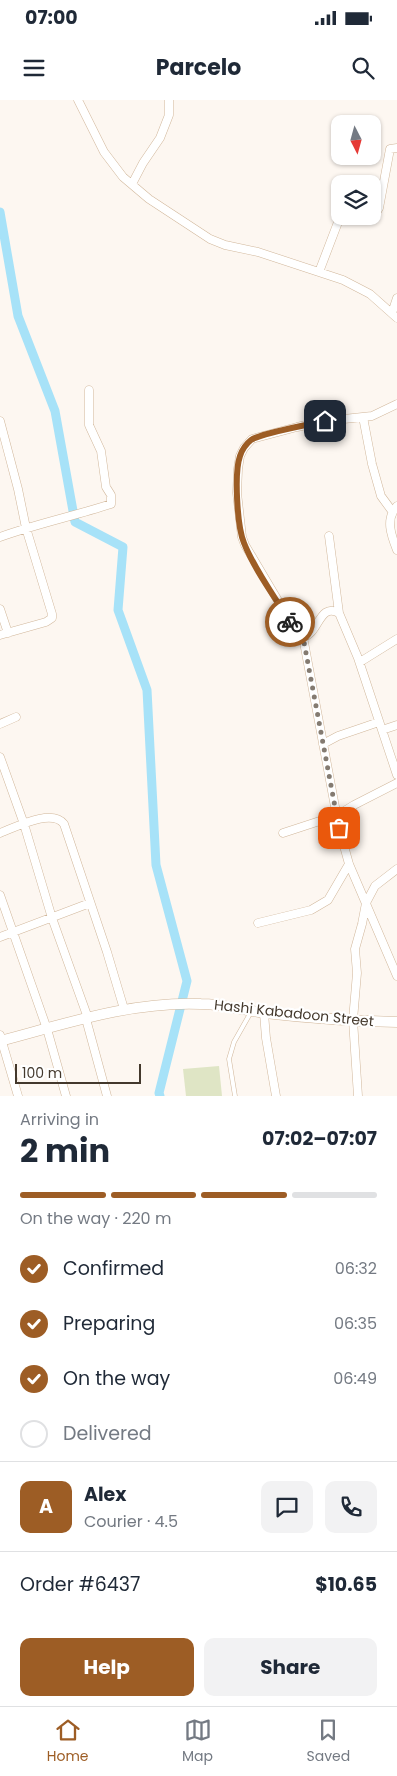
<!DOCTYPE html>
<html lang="en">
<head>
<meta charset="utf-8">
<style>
  :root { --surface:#fff; --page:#f2f2f3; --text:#1f2937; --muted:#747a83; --line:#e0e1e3; --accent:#9d5d25 }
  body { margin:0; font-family:Poppins,sans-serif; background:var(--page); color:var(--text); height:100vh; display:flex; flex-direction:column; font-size:19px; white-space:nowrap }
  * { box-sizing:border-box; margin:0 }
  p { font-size:16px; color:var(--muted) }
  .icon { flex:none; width:28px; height:28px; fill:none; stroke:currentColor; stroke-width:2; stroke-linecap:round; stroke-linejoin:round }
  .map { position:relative; height:996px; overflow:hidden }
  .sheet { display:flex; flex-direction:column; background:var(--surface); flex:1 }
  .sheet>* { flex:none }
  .needle { width:32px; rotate:174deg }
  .controls { position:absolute; left:331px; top:15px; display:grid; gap:10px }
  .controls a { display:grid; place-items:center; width:50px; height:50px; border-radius:10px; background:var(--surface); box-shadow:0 1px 4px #0004; font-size:25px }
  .scale { position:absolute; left:15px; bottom:12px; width:126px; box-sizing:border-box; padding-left:5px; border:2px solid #43382c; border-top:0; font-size:14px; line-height:18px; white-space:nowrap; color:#43382c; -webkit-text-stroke:4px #fff; paint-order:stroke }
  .pin { position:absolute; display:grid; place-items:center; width:42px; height:42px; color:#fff; margin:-21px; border-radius:10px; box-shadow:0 2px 8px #0006 }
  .courier { position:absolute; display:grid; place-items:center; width:50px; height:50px; margin:-25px; border:4px solid #9d5d25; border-radius:50%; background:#fff; color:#222; box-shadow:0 1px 6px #0007 }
  .summary em { font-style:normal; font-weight:700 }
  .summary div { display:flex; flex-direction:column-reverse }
  .summary { display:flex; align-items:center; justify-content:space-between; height:85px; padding:0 20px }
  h1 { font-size:32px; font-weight:700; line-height:38px }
  .bar { display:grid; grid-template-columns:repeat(4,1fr); gap:8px 5px; align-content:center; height:60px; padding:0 20px }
  .bar i { height:6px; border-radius:4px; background:var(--line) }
  .bar .on { background:var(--accent) }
  .bar p { grid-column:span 4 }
  .line { display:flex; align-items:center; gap:12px; padding:0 20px; border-top:1px solid var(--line) }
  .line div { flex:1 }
  .round { display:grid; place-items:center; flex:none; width:52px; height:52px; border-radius:10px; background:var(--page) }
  ol { padding:0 20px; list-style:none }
  li { display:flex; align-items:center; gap:15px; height:55px }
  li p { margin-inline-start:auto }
  li .icon { padding:5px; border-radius:50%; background:var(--accent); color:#fff; stroke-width:4 }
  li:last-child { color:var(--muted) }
  li i { width:28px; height:28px; border:2px solid var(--line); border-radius:50% }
  .button { display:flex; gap:10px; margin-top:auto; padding:10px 20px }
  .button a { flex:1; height:58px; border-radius:10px; background:var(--accent); color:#fff; font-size:20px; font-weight:700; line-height:58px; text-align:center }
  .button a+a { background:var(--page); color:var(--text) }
  .status { display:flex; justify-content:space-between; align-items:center; height:35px; padding:0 25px; background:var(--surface); direction:ltr }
  .status svg { height:14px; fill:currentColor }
  header { display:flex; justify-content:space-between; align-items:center; height:65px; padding:0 20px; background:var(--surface); font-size:22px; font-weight:700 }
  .tabs { display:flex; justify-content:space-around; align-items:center; height:70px; border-top:1px solid var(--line); background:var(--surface); font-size:14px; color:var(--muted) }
  .tabs a { display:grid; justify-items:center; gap:2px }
  .tabs .on { color:var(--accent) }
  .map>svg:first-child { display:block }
  .green { fill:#dfe5c5 }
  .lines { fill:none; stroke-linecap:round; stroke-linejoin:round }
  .canal { stroke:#a7e2f8; stroke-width:9 }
  .service-casing { stroke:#d1b79b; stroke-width:5 }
  .minor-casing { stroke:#d1b79b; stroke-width:9 }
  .tertiary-casing { stroke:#d1b79b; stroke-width:11 }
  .service { stroke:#fff; stroke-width:4 }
  .minor { stroke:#fff; stroke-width:8 }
  .tertiary { stroke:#fff; stroke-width:10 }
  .done { stroke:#847b71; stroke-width:5; stroke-dasharray:0 9 }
  .route { stroke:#9d5d25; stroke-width:6 }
  .labels { text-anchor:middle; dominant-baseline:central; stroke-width:4.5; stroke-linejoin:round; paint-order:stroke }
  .street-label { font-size:14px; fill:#43382c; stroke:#fff }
</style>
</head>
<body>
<div class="status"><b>07:00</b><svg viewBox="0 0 49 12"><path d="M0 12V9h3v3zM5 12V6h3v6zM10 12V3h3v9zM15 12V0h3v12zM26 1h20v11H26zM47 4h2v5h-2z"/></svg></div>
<header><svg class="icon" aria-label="menu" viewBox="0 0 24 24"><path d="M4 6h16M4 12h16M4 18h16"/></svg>Parcelo<svg class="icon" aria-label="search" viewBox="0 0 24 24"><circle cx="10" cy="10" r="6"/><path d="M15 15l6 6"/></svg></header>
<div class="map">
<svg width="397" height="996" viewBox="0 0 397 996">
  <rect width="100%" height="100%" fill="#fdf7f1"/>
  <path class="green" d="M219,966L222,996H186L183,969Z"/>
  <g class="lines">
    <path class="canal" d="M0,112L18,216L55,311L75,422L123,447L118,510L147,590L156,765L187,881L159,993L160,996"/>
    <defs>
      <path id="service" d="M235,996L229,959L234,942L251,912"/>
      <path id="minor" d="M78,0L104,52L123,77L149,99L210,139L225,145L258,152L343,180L370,194L397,218
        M132,84L143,63L160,38L169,15V0
        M363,116L373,118L379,108L390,49L397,48
        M319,172L340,117L342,116
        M392,213L397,198
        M397,304L372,316L325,321L297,327L252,339L244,348L240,356L238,369L237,393L242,437L245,445L296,531L303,537C319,534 319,502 339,513L358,558L397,675
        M363,317L372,364L381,396L392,411
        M0,321L18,389L26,428L52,514V518L46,522L0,535
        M397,406C385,419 391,435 397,450
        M329,436L339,513
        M0,437C36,424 74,416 111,404V395L106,387L101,351L89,325V290
        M0,509L8,533
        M303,537L339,728L349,764L397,876
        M360,562L397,539
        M0,624L16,617
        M382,630L397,625
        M323,644L338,636L379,622
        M0,657L24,724L52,818L88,918
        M0,733C16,727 52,708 64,724L107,852L124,909
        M283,733L338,715L354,705L397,683
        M0,795L47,929L66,996
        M258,823L311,810L328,800L349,764
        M0,837L90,803
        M264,913L266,938L276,996
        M86,919L107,996
        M0,935L18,996
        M358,996L353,920L357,873L355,849L362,824L366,803L375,786L397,769"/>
      <path id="tertiary" d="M0,941C65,924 132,901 201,904C222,904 243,910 265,913C308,918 353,921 397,922"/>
    </defs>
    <use href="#service" class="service-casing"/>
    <use href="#minor" class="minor-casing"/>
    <use href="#tertiary" class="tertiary-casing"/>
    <use href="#service" class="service"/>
    <use href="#minor" class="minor"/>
    <use href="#tertiary" class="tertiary"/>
  </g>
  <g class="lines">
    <path class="done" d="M290,522L296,531L303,537L339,728"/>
    <path class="route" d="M290,522C275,497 255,471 244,443C237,426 234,373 240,356C242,350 246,344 251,340C260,333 312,324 325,321"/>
  </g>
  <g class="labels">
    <g class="street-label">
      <text transform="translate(294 913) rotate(6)">Hashi Kabadoon Street</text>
    </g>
  </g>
</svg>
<div class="controls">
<a><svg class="needle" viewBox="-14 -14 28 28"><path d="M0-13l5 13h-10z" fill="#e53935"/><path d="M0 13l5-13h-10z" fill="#747a83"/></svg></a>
<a><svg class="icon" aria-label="layers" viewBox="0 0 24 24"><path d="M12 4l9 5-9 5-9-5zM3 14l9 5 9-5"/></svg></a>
</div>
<div class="scale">100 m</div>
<div class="pin" style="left:339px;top:728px;background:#ea580c"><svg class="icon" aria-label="bag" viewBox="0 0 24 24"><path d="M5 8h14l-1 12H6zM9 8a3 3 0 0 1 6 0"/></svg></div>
<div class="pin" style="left:325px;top:321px;background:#1f2937"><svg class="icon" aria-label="home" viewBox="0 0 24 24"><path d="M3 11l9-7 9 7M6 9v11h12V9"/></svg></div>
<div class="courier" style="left:290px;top:522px"><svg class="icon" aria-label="bike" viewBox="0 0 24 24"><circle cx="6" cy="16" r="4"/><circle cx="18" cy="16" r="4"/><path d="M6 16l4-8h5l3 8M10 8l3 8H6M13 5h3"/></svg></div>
</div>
<section class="sheet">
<div class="summary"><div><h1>2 min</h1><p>Arriving in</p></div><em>07:02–07:07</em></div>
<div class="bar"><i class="on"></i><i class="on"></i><i class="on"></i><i></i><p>On the way · 220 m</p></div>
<ol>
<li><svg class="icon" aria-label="check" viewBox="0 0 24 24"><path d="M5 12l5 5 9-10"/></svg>Confirmed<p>06:32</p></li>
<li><svg class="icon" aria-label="check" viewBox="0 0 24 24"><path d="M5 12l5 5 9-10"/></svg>Preparing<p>06:35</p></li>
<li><svg class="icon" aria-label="check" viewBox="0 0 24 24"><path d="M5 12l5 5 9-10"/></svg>On the way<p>06:49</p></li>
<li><i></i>Delivered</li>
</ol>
<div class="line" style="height:90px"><b class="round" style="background:var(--accent);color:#fff">A</b><div><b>Alex</b><p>Courier · 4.5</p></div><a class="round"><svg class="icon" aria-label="chat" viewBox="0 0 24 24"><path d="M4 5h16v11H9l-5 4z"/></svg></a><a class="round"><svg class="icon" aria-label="phone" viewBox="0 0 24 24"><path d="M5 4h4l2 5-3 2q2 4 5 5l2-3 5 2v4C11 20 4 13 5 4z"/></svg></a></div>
<div class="line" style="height:65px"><div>Order #6437</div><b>$10.65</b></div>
<div class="button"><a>Help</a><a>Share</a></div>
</section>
<nav class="tabs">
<a class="on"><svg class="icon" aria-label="home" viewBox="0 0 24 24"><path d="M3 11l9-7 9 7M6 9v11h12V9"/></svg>Home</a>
<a><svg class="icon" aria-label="map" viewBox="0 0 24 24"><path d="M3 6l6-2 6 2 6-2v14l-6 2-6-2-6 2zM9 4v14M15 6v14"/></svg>Map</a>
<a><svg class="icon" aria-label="saved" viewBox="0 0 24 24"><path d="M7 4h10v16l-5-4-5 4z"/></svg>Saved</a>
</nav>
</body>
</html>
